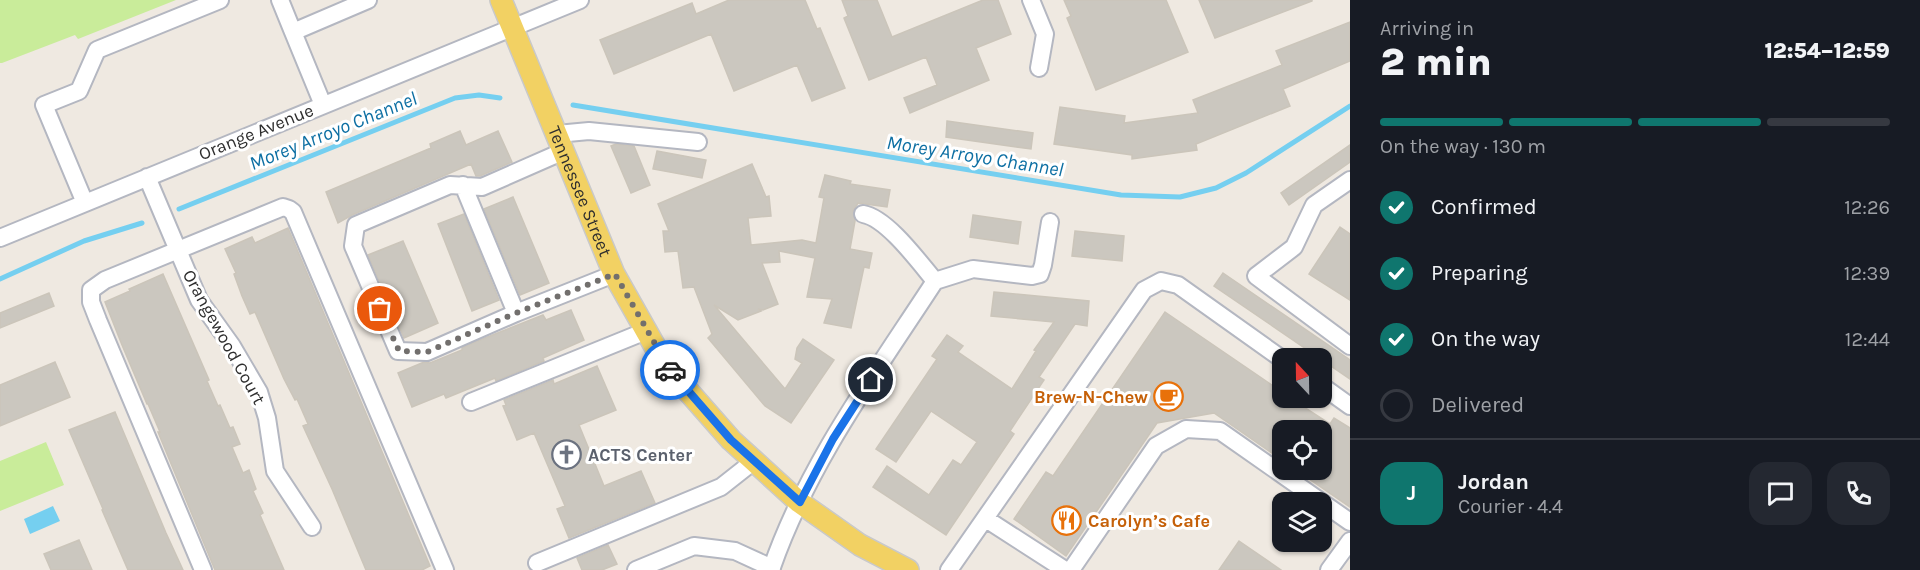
<!DOCTYPE html>
<html lang="en">
<head>
<meta charset="utf-8">
<style>
  :root { --surface:#171b24; --page:#242831; --text:#f1f3f6; --muted:#9ea1a6; --line:#363941; --accent:#0f766e }
  body { margin:0; font-family:Karla,sans-serif; background:var(--page); color:var(--text); height:100vh; display:flex; flex-direction:column; font-size:22px; white-space:nowrap }
  * { box-sizing:border-box; margin:0 }
  p { font-size:20px; color:var(--muted) }
  .icon { flex:none; width:33px; height:33px; fill:none; stroke:currentColor; stroke-width:2; stroke-linecap:round; stroke-linejoin:round }
  .map { position:relative; flex:1; overflow:hidden }
  .sheet { display:flex; flex-direction:column; background:var(--surface); width:570px }
  .sheet>* { flex:none }
  .needle { width:39px; rotate:338deg }
  .buttons { position:absolute; left:1272px; top:348px; display:grid; gap:12px }
  .buttons a { display:grid; place-items:center; width:60px; height:60px; border-radius:12px; background:var(--surface); box-shadow:0 2px 4px #0004; font-size:30px }
  .pin { position:absolute; display:grid; place-items:center; width:51px; height:51px; color:#fff; margin:-26px; border:3px solid #fff; border-radius:50%; box-shadow:0 2px 6px #0007 }
  .courier { position:absolute; display:grid; place-items:center; width:60px; height:60px; margin:-30px; border:4px solid #1a73e8; border-radius:50%; background:#fff; color:#222; box-shadow:0 2px 8px #0007 }
  .headline em { font-style:normal; font-weight:800 }
  .headline div { display:flex; flex-direction:column-reverse }
  .headline { display:flex; align-items:center; justify-content:space-between; height:102px; padding:0 30px }
  h1 { font-size:39px; font-weight:800; line-height:45px }
  .bar { display:grid; grid-template-columns:repeat(4,1fr); gap:9px 6px; align-content:center; height:72px; padding:0 30px }
  .bar i { height:8px; border-radius:4px; background:var(--line) }
  .bar .current { background:var(--accent) }
  .bar p { grid-column:span 4 }
  .line { display:flex; align-items:center; gap:15px; padding:0 30px; border-top:2px solid var(--line) }
  .line div { flex:1 }
  .round { display:grid; place-items:center; flex:none; width:63px; height:63px; border-radius:18px; background:var(--page) }
  ol { padding:0 30px; list-style:none }
  li { display:flex; align-items:center; gap:18px; height:66px }
  li p { margin-inline-start:auto }
  li .icon { padding:6px; border-radius:50%; background:var(--accent); color:#fff; stroke-width:4 }
  li:last-child { color:var(--muted) }
  li i { width:33px; height:33px; border:3px solid var(--line); border-radius:50% }
  main { display:flex; flex:1; min-height:0 }
  .map>svg:first-child { display:block }
  .pitch { fill:#c9ec9a }
  .water { fill:#75cff0 }
  .lines { fill:none; stroke-linecap:round; stroke-linejoin:round }
  .stream { stroke:#75cff0; stroke-width:5 }
  .building { fill:#cbc7bf; stroke:#cbc5ba; stroke-width:1.5 }
  .minor-casing { stroke:#b4b7c1; stroke-width:20 }
  .major-casing { stroke:#c9c9c9; stroke-width:24 }
  .minor { stroke:#fff; stroke-width:16 }
  .major { stroke:#f2d163; stroke-width:21 }
  .done { stroke:#726f6d; stroke-width:6; stroke-dasharray:0 10.8 }
  .route { stroke:#1a73e8; stroke-width:8 }
  .labels { text-anchor:middle; dominant-baseline:central; stroke-width:6; stroke-linejoin:round; paint-order:stroke }
  .street-label { font-size:18px; fill:#2e2e2e; stroke:#fff }
  .food-label { font-size:18px; font-weight:bold; fill:#c56008; stroke:#fff; text-anchor:end }
  .worship-label { font-size:18px; font-weight:bold; fill:#5b616d; stroke:#fff; text-anchor:start }
  .water-label { font-size:20px; font-style:italic; fill:#0d6fa3; stroke:#fff }
</style>
</head>
<body>
<main>
<div class="map">
<svg width="1350" height="570" viewBox="0 0 1350 570">
  <rect width="100%" height="100%" fill="#efe9e1"/>
  <path class="pitch" d="M0,0H176L78,39L75,35L2,63H0Z
    M46,442L64,485L0,511V461Z"/>
  <path class="water" d="M53,506L60,521L30,534L24,519Z"/>
  <g class="lines">
    <path class="stream" d="M573,105L1121,195L1180,197L1216,188L1246,173L1350,106
      M179,209L455,98L479,95L500,98
      M0,279L84,241L142,223"/>
  </g>
  <path class="building" d="M729,0H805L817,29L820,28L845,88L812,101L797,65L734,91L711,34L614,74L600,40L692,3L696,14Z
    M842,0H877L892,37L983,0H998L1011,34L976,48L989,80L910,113L904,98L937,85L926,57L869,80L844,18L848,16Z
    M1064,0H1166L1188,52L1096,90L1067,18L1071,16Z
    M1199,0H1312V1L1215,38Z
    M1350,22V61L1283,89L1290,106L1196,144L1197,150L1132,159V155L1054,144L1060,107L1125,116L1124,123L1198,113L1193,100L1282,65L1276,51Z
    M947,121L1033,133L1031,149L946,137Z
    M460,131L466,145L498,131L512,162L480,176H476L471,164L352,215L338,223L326,192L431,148L430,144Z
    M616,144L634,146L650,185L631,193L611,146Z
    M1350,145V162L1289,205L1281,193Z
    M657,151L706,160L702,178L653,169Z
    M752,164L766,197L769,196L771,216L748,218L751,245L802,240L816,243L824,198L819,197L825,175L851,181L850,184L890,190L887,207L858,203L853,211L855,221L850,249L872,253L869,268L864,267L851,328L824,323L832,299L807,297L815,258L779,251L780,262L762,263L778,304L763,310L758,309L761,311L738,320L714,305L785,389L802,363L795,359L797,348L803,339L834,360L791,423L765,406L708,338L712,334L694,287L683,288L678,251L665,252L663,231H669L658,204Z
    M513,197L549,283L520,295L484,209Z
    M464,214L499,300L472,311L438,224Z
    M973,215L1021,222L1018,244L970,237Z
    M1340,227L1350,234V300L1309,274Z
    M288,228L430,566L422,570H366L332,489L303,426L308,424L297,399L295,400L284,379L255,312L250,314L242,296L234,274L236,273L225,249L252,237L255,243Z
    M1075,231L1124,236L1122,261L1072,256Z
    M403,241L438,323L404,338L368,255Z
    M1223,273L1350,360V379L1214,286Z
    M163,274L209,380L207,381L218,406L220,405L230,428L233,427L240,444L232,447L243,473L249,470L256,489L253,491L263,513L260,515L284,570H215L158,432H160L148,404H147L122,345L105,302L130,291L129,289Z
    M994,292L1089,301L1087,326L1075,324L1039,377L1044,380L1010,431L1014,434L946,535L873,487L887,466L929,495L953,460L961,465L977,442L931,411L896,462L876,449L937,359L932,356L947,335L963,346L958,352L1012,389L1036,351L1034,350L1054,322L991,316Z
    M49,293L54,306L0,328V313Z
    M571,310L584,340L543,358L544,361L496,381L495,378L446,398L444,394L412,407L398,373L424,362L430,363L462,350V348L475,342L543,315L546,320Z
    M1165,312L1282,392V398H1290L1330,424L1334,418L1350,428V507L1296,470H1322V430H1282V460L1214,413L1157,423L1066,556L1014,519L1046,472L1053,476Z
    M55,362L70,397L0,426V385Z
    M597,366L616,410L579,425L604,486L641,471L655,503L569,538L557,509L565,506L534,433L517,440L503,406L506,405L504,400L553,380L554,384Z
    M115,412L166,533L183,570H128L102,510L103,509L69,430Z
    M79,540L92,570H51L44,554Z
    M1239,541L1281,570H1219Z
    M608,545L617,564L602,570H582L577,558Z"/>
  <g class="lines">
    <defs>
      <path id="minor" d="M280,0L293,32
        M1031,0L1045,34L1039,68
        M323,105L293,32L368,0
        M557,134L589,131L698,142
        M147,177L199,300L232,346L259,392L267,418L275,471L312,527
        M1350,180L1314,205L1294,247L1256,276L1350,346
        M463,185L516,313L427,352L398,351L353,246L356,225L450,185L482,187L564,151
        M85,203L44,105L79,91L97,50L220,0
        M863,214C887,218 919,262 935,281
        M0,238L580,0
        M935,281L973,269L1032,276L1040,274L1043,265L1050,222
        M516,313L614,274
        M1322,386L1350,406
        M471,402L646,331
        M986,519L1065,570
        M537,563L721,487L754,461
        M203,570L98,320L91,302V290L105,280L283,207L289,209L293,212L445,570
        M636,570L694,546L735,551L772,568
        M771,570C807,465 875,373 935,281
        M949,570L1144,290L1161,281L1178,285L1282,359
        M1071,570L1156,446L1186,429L1220,431L1350,522
        M1329,570L1350,541"/>
      <g id="major">
        <path id="s1" d="M501,0L614,274L666,366L731,440L799,502L860,545L908,570"/>
      </g>
    </defs>
    <use href="#minor" class="minor-casing"/>
    <use href="#major" class="major-casing"/>
    <use href="#minor" class="minor"/>
    <use href="#major" class="major"/>
  </g>
  <g class="lines">
    <path class="done" d="M380,309L399,351L427,352L516,313L615,274L670,370"/>
    <path class="route" d="M670,370L731,440L800,502L833,439L871,380"/>
  </g>
  <defs>
    <symbol id="cafe-ring" viewBox="-11 -11 22 22"><circle r="9.5" fill="#fff" stroke="#e8710a" stroke-width="1.5"/><path d="M-5.5-4.5H6V0H3Q3 3.5 0 3.5H-2.5Q-5.5 3.5-5.5 0ZM3-3.2v2h1.7v-2ZM-6 4.5H4V6H-6Z" fill="#e8710a"/></symbol>
    <symbol id="church-ring" viewBox="-11 -11 22 22"><circle r="9.5" fill="#fff" stroke="#6b7280" stroke-width="1.5"/><path d="M-1.2-6h2.4v3.5h3.3v2.4h-3.3V6h-2.4V-.1h-3.3v-2.4h3.3Z" fill="#6b7280"/></symbol>
    <symbol id="restaurant-ring" viewBox="-11 -11 22 22"><circle r="9.5" fill="#fff" stroke="#e8710a" stroke-width="1.5"/><path d="M-5-6h1v4h1v-4h1v4h1v-4h1v5L-1.5 .5V6h-2V.5L-5-1ZM5-6V6H3V1.5H1.5Q1.5-4 5-6Z" fill="#e8710a"/></symbol>
  </defs>
  <g fill-rule="evenodd">
    <use href="#cafe-ring" x="1152" y="380" width="33" height="33"/>
    <use href="#church-ring" x="550" y="438" width="33" height="33"/>
    <use href="#restaurant-ring" x="1050" y="504" width="33" height="33"/>
  </g>
  <g class="labels">
    <g class="street-label">
      <text transform="translate(256 132) rotate(-22)">Orange Avenue</text>
      <text stroke="none"><textPath href="#s1" startOffset="207">Tennessee Street</textPath></text>
      <text transform="translate(224 337) rotate(61)">Orangewood Court</text>
    </g>
    <g class="food-label">
      <text x="1148" y="397">Brew-N-Chew</text>
      <text x="1088" y="521" text-anchor="start">Carolyn’s Cafe</text>
    </g>
    <g class="worship-label">
      <text x="588" y="455">ACTS Center</text>
    </g>
    <g class="water-label">
      <text transform="translate(333 131) rotate(-22)">Morey Arroyo Channel</text>
      <text transform="translate(975 156) rotate(9)">Morey Arroyo Channel</text>
    </g>
  </g>
</svg>
<div class="buttons">
<a><svg class="needle" viewBox="-14 -14 28 28"><path d="M0-13l5 13h-10z" fill="#e53935"/><path d="M0 13l5-13h-10z" fill="#9ea1a6"/></svg></a>
<a><svg class="icon" aria-label="locate" viewBox="0 0 24 24"><circle cx="12" cy="12" r="6"/><path d="M12 2v4M12 18v4M2 12h4M18 12h4"/></svg></a>
<a><svg class="icon" aria-label="layers" viewBox="0 0 24 24"><path d="M12 4l9 5-9 5-9-5zM3 14l9 5 9-5"/></svg></a>
</div>
<div class="pin" style="left:380px;top:309px;background:#ea580c"><svg class="icon" aria-label="bag" viewBox="0 0 24 24"><path d="M5 8h14l-1 12H6zM9 8a3 3 0 0 1 6 0"/></svg></div>
<div class="pin" style="left:871px;top:380px;background:#1f2937"><svg class="icon" aria-label="home" viewBox="0 0 24 24"><path d="M3 11l9-7 9 7M6 9v11h12V9"/></svg></div>
<div class="courier" style="left:670px;top:370px"><svg class="icon" aria-label="car" viewBox="0 0 24 24"><path d="M5 17H2v-5l4-1 3-4h7l3 4 3 1v5h-3M9 17h6M6 11h13"/><circle cx="7" cy="17" r="2"/><circle cx="17" cy="17" r="2"/></svg></div>
</div>
<section class="sheet">
<div class="headline"><div><h1>2 min</h1><p>Arriving in</p></div><em>12:54–12:59</em></div>
<div class="bar"><i class="current"></i><i class="current"></i><i class="current"></i><i></i><p>On the way · 130 m</p></div>
<ol>
<li><svg class="icon" aria-label="check" viewBox="0 0 24 24"><path d="M5 12l5 5 9-10"/></svg>Confirmed<p>12:26</p></li>
<li><svg class="icon" aria-label="check" viewBox="0 0 24 24"><path d="M5 12l5 5 9-10"/></svg>Preparing<p>12:39</p></li>
<li><svg class="icon" aria-label="check" viewBox="0 0 24 24"><path d="M5 12l5 5 9-10"/></svg>On the way<p>12:44</p></li>
<li><i></i>Delivered</li>
</ol>
<div class="line" style="height:108px"><b class="round" style="background:var(--accent);color:#fff">J</b><div><b>Jordan</b><p>Courier · 4.4</p></div><a class="round"><svg class="icon" aria-label="chat" viewBox="0 0 24 24"><path d="M4 5h16v11H9l-5 4z"/></svg></a><a class="round"><svg class="icon" aria-label="phone" viewBox="0 0 24 24"><path d="M5 4h4l2 5-3 2q2 4 5 5l2-3 5 2v4C11 20 4 13 5 4z"/></svg></a></div>
</section>
</main>
</body>
</html>
